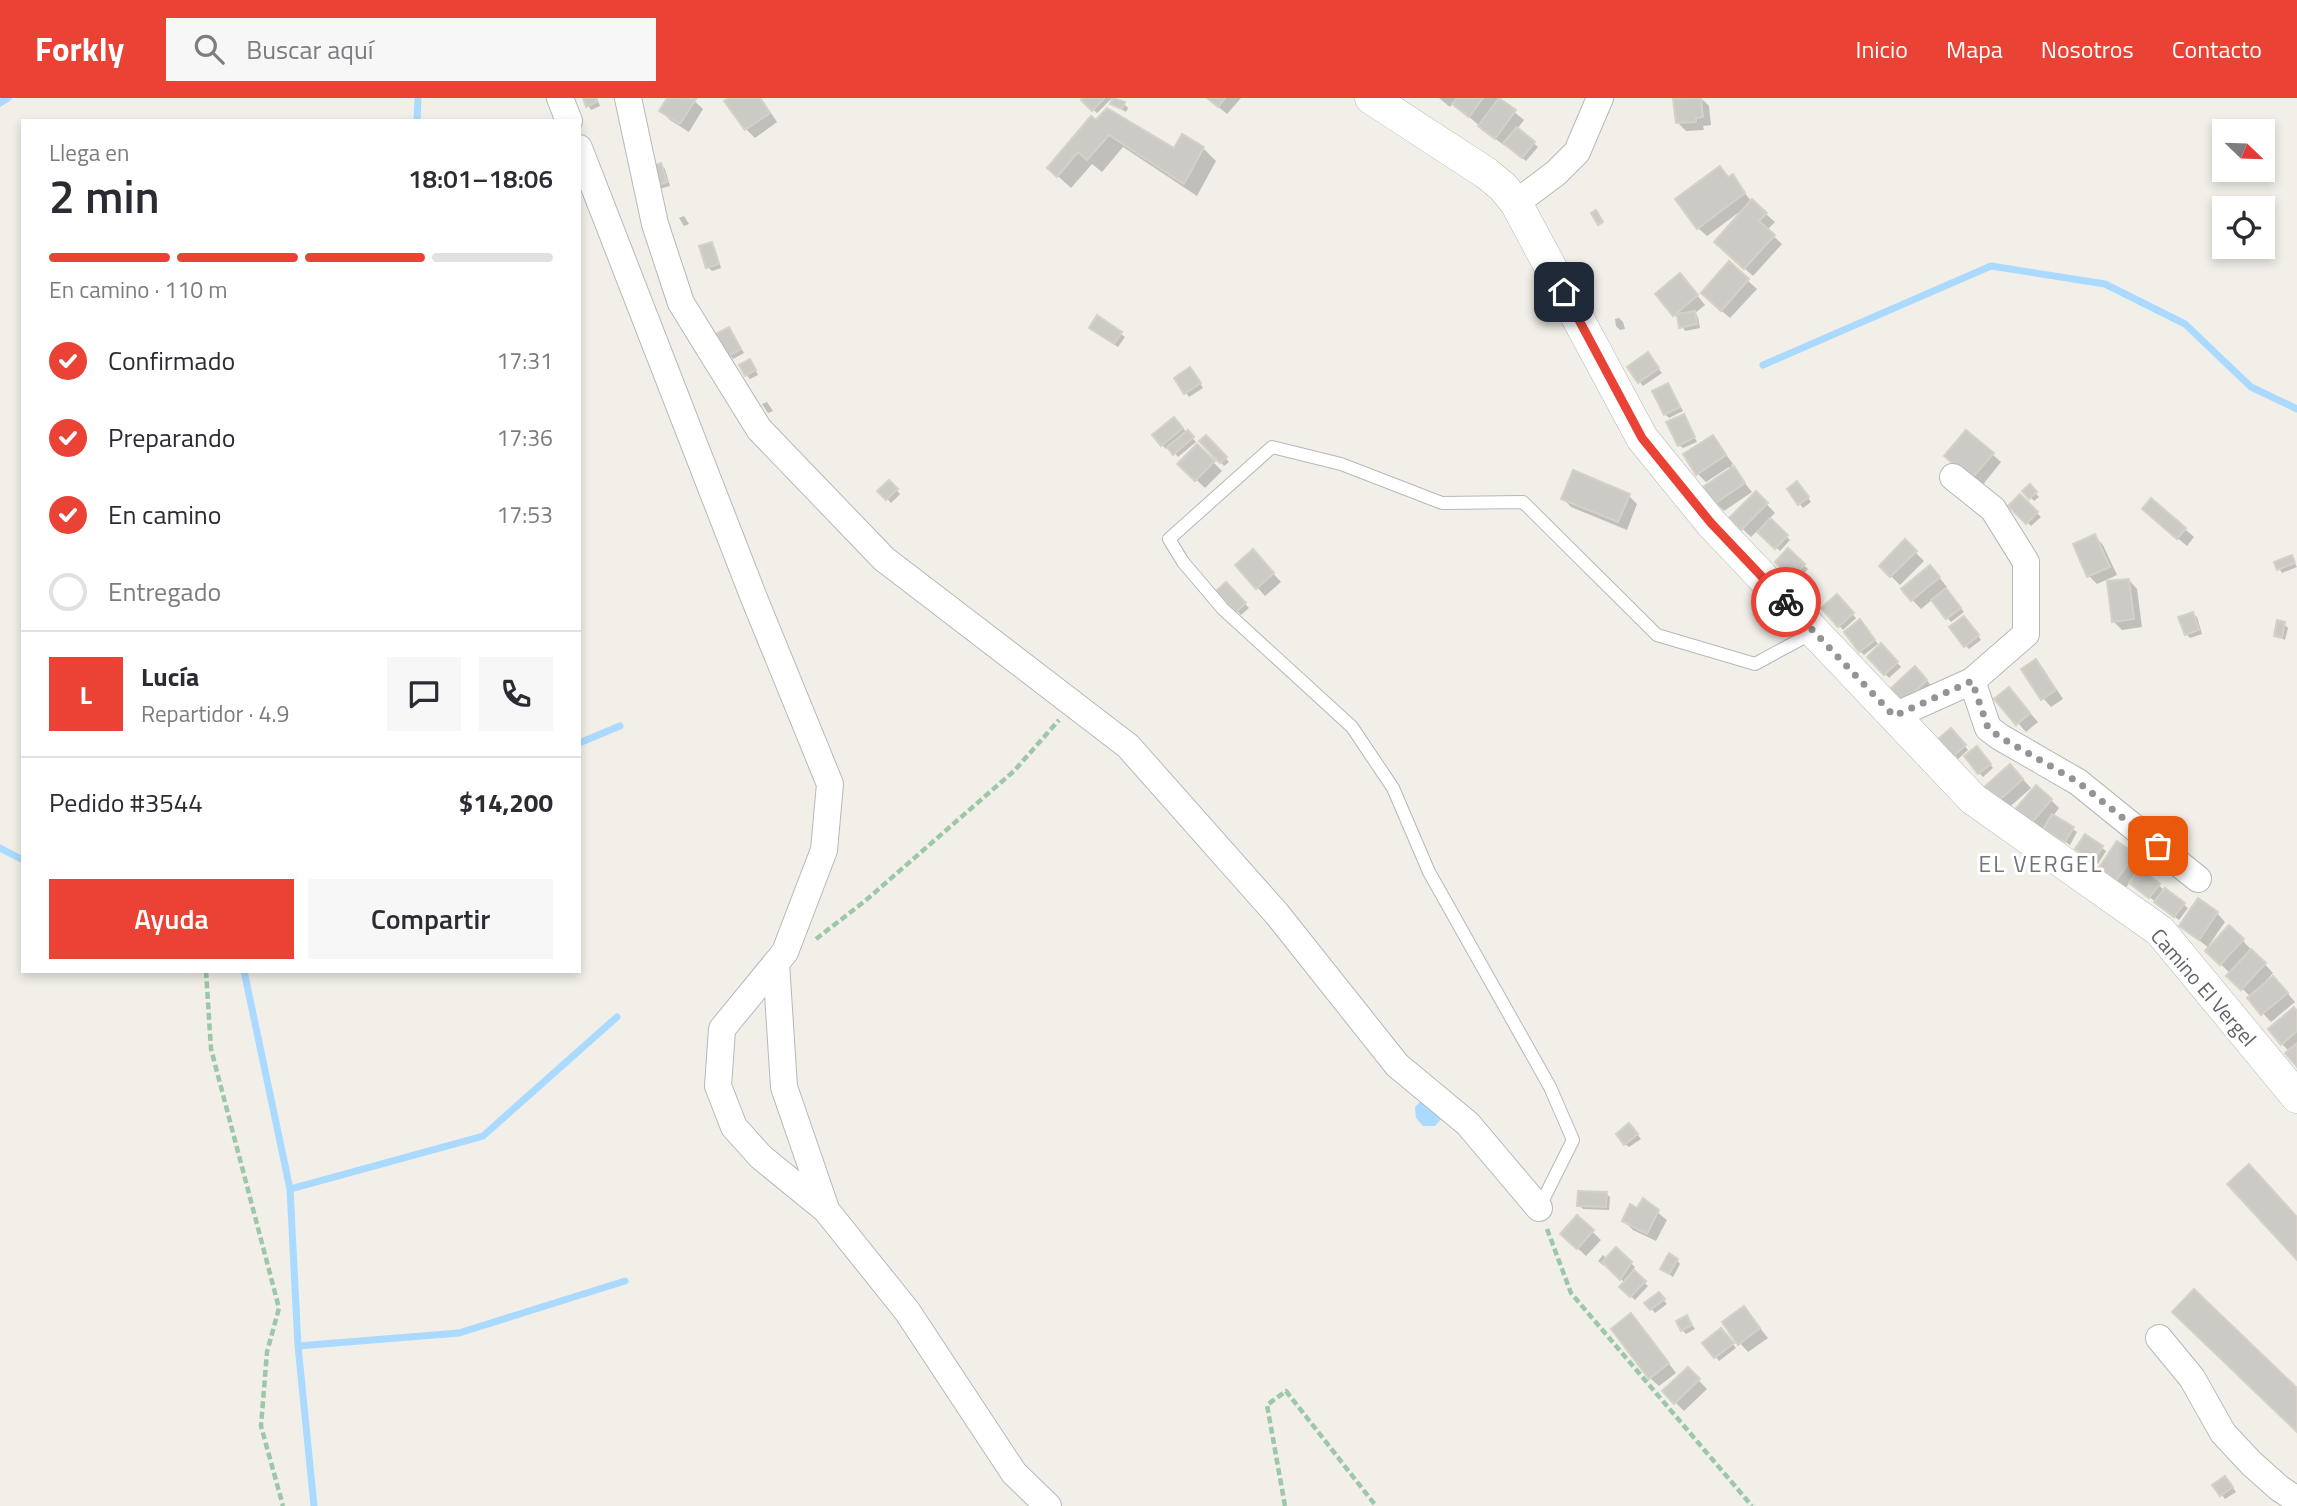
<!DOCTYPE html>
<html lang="es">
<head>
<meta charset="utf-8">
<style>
  :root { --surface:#fff; --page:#f7f7f7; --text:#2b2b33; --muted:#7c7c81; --line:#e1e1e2; --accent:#ea4335 }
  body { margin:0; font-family:"Titillium Web",sans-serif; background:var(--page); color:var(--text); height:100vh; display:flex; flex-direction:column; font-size:26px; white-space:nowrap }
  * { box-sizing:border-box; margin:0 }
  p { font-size:23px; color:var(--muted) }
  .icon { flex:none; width:38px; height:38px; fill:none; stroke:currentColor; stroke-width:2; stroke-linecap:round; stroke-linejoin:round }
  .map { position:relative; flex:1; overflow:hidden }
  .side { position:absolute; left:21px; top:21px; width:560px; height:854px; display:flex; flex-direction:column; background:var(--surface); border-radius:0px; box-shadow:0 4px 10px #0003 }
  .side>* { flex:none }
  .needle { width:46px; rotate:113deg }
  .buttons { position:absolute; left:2212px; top:21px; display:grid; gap:14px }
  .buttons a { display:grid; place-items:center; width:63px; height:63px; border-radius:0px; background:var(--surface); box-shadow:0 4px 10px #0003; font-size:35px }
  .pin { position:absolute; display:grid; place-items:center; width:60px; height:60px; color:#fff; margin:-30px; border-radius:14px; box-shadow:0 4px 10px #0006 }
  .courier { position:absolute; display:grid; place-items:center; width:70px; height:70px; margin:-35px; border:5px solid #ea4335; border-radius:50%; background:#fff; color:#222; box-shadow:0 2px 9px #0007 }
  .head em { font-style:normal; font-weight:600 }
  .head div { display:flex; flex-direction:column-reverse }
  .head { display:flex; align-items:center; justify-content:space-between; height:119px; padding:0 28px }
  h1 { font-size:46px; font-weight:600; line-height:52px }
  .bar { display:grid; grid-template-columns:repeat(4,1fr); gap:10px 7px; align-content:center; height:84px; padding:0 28px }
  .bar i { height:9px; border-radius:5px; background:var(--line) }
  .bar .active { background:var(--accent) }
  .bar p { grid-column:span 4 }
  .line { display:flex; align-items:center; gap:18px; padding:0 28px; border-top:2px solid var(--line) }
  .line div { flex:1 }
  .round { display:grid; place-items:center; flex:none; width:74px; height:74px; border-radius:0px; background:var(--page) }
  ol { padding:0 28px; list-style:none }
  li { display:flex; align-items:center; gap:21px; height:77px }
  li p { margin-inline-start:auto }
  li .icon { padding:7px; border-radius:50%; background:var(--accent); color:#fff; stroke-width:4 }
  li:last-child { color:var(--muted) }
  li i { width:38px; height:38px; border:4px solid var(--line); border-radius:50% }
  .cta { display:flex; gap:14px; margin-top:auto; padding:14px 28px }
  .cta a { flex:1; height:80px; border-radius:0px; background:var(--accent); color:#fff; font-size:28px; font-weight:600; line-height:80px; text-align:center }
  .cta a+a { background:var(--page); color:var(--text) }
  header { display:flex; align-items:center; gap:42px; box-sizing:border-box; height:98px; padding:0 35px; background:var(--accent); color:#fff }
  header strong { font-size:33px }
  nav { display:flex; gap:38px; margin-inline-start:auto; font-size:24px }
  .search { width:490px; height:63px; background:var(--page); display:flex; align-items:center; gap:18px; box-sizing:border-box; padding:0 24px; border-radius:0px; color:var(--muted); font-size:26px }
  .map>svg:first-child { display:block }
  .water { fill:#aadaff }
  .shadow { fill:#0003 }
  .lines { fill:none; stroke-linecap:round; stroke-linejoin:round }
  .stream { stroke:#aadaff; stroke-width:7 }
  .building { fill:#cccac5; stroke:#d6d1c6; stroke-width:2 }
  .service-casing { stroke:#b5b8bc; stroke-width:14 }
  .minor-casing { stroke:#b5b8bc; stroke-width:28 }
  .tertiary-casing { stroke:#b5b8bc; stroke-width:33 }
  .path { stroke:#9cc7a9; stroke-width:4.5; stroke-dasharray:7 3.5; stroke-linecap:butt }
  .service { stroke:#fff; stroke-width:12 }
  .minor { stroke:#fff; stroke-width:26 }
  .tertiary { stroke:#fff; stroke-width:32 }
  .done { stroke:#929495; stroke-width:7; stroke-dasharray:0 12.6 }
  .route { stroke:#ea4335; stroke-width:9 }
  .labels { text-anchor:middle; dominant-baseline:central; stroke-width:6; stroke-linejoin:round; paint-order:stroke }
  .street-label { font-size:21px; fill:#5f6368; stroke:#fff }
  .neighbourhood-label { font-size:23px; letter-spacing:2px; fill:#70757a; stroke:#fff }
</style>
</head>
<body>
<header>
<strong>Forkly</strong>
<div class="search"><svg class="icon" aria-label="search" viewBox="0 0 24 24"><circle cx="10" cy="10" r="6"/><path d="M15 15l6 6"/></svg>Buscar aquí</div>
<nav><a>Inicio</a><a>Mapa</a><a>Nosotros</a><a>Contacto</a></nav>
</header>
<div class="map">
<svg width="2297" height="1408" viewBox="0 0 2297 1408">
  <rect width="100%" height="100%" fill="#f1efe8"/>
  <path class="water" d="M1423,1001L1442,1020L1435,1028H1423L1416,1020L1415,1009Z"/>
  <path class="shadow" d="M584,0H597L600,8L591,12Z
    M669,0H691L703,11L689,34L670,22L661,13Z
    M732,0H761L777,24L755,40L746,31Z
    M1085,0H1112L1097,15L1083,2Z
    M1208,0H1241L1227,16Z
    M1439,0H1497L1524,22L1517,31L1538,49L1526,63L1506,46L1505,48L1489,36L1453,5L1450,9Z
    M1701,0L1709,8L1711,27L1703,28L1704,32L1686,33L1677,24L1675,2Z
    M1112,6H1124L1128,10L1126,14Z
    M1091,20L1175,52L1203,50L1216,63L1197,98L1123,49L1102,74L1092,66L1071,90L1049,70Z
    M661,67L665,71L670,88L659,91Z
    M1720,70L1730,81L1732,79L1752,104L1775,124L1767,132L1782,146L1753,178L1724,152L1742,112L1707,138L1698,130Z
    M684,118L689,126L684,128L679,120Z
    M712,146L715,150L721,170L712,173L708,169Z
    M1729,166L1757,191L1730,220L1711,204Z
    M1688,186L1705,207L1695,215L1698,219L1700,230L1685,233L1680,223L1657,197Z
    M1098,219L1125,239L1118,249L1095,233Z
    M1619,220L1623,224L1625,231L1620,232L1616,228L1615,221Z
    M729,231L744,255L733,261L730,257Z
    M1651,260L1662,275L1643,288L1629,269Z
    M753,267L758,277L750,281L746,277Z
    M1194,275L1203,290L1189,299L1176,281Z
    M1668,287L1683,313L1669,320L1665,316Z
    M767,304L773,313L768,315L762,306Z
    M1683,318L1697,344L1683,350L1679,347Z
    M1178,325L1196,344L1178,359L1169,348L1166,351L1154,338Z
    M1206,339L1229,364L1224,368L1202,343Z
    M1713,339L1733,366L1731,368L1752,394L1724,413L1716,405L1731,372L1729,369L1706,384L1697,375Z
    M1197,348L1222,373L1205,390L1180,366Z
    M1992,356L2001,364L1981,389L1955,367Z
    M889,384L900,396L891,405L880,393Z
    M1801,389L1811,404L1803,410L1789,392Z
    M2030,389L2039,399L2034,403L2025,393Z
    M1756,395L1775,415L1769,421L1790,442L1780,453L1758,432L1751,439L1731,420Z
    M1629,398L1637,406L1627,432L1571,409L1563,400Z
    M2020,398L2041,419L2031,428L2011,408Z
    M2153,419L2185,431L2194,439L2187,448Z
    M2095,438L2103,447L2117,477L2097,486L2089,478Z
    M1905,444L1924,463L1900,487L1881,468Z
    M1788,453L1808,471L1797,483L1777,464Z
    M2291,459L2297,469L2282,475L2276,465Z
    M1261,462L1281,484L1265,498L1257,489Z
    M1938,478L1947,489L1944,491L1964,514L1951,524L1933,501L1921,511L1903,492Z
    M2129,482L2137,491L2142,529L2122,532L2113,523Z
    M1226,486L1249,510L1241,517L1219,493Z
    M1837,499L1856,520L1843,532L1824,510Z
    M2193,516L2197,519L2202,536L2190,540L2186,536Z
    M1968,524L1981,542L1969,551L1966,548Z
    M2284,526L2288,530L2285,542L2276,537Z
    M1864,527L1878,546L1864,557L1860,553Z
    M1881,548L1901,569L1889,580L1869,559Z
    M2035,563L2044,572L2063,601L2051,609L2043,600Z
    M1924,579L1935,592L1903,604Z
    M2017,600L2038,624L2026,634L1997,601Z
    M1951,632L1968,652L1958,661L1941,641Z
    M1980,654L1993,670L1983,679L1979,675Z
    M2019,677L2031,690L2005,713L1996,704Z
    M2051,702L2059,710L2053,718L2077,734L2070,747L2044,729L2038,736L2023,724Z
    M2086,738L2106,753L2098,766L2081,754Z
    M2134,757L2143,766L2138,772L2188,810L2179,822L2130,784L2125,791L2109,779Z
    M2217,815L2225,824L2209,847L2211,849L2230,829L2273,875L2263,886L2282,889L2295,904L2271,924L2250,901L2251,899L2229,878L2231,876L2207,853L2209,850L2181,828Z
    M2297,915V967L2290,954L2282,946Z
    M1633,1031L1641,1041L1629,1049L1625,1046Z
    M1606,1096L1610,1099L1609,1112L1583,1111L1579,1107Z
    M1643,1103L1667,1122L1656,1143L1633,1132L1624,1123L1638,1113Z
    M1577,1119L1601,1142L1586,1158L1562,1136Z
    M1616,1151L1635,1169L1632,1173L1648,1188L1635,1202L1621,1189L1625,1185L1606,1166L1604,1168L1598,1163L1603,1157L1607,1161Z
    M1677,1162L1680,1166L1673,1179L1662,1171Z
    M1662,1200L1667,1206L1655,1215L1647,1205Z
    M1744,1210L1768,1240L1748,1254L1740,1245Z
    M1687,1219L1695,1231L1686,1236L1682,1232Z
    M1639,1226L1676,1275L1659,1288L1650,1280Z
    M1725,1236L1736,1250L1719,1263L1705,1245Z
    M1688,1271L1707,1291L1684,1313L1664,1293Z
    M2229,1384L2236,1394L2225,1401L2215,1387Z"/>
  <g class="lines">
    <path class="stream" d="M0,5L8,0
      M417,23L418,0
      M1763,267L1991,168L2105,186L2185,226L2251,289L2297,311
      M579,645L620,628
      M0,750L23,762
      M244,873L290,1091L298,1248L314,1408
      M290,1091L483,1038L617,919
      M298,1248L459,1235L625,1183"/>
  </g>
  <path class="building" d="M583,0H595L597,4L586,9Z
    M667,0L696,1L680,26L659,13Z
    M729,0H760L770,15L745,32L724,3Z
    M1083,0H1105L1092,13L1081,2Z
    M1113,0L1125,4L1122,11L1110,6Z
    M1207,0H1225L1218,9Z
    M1457,0H1483L1469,19L1452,6Z
    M1499,0L1516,12L1495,41L1478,28Z
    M1701,0L1703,19L1696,20V24L1676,25L1673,1Z
    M1107,10L1174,50L1182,36L1204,49L1184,86L1109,37L1087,62L1078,54L1057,79L1047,70L1091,18L1096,22Z
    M1517,29L1535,44L1522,60L1503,45Z
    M661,65L667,84L654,88L648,70Z
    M1720,68L1728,79L1733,76L1745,95L1697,131L1675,101Z
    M1752,101L1767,115L1759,123L1775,137L1744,171L1714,144Z
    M1596,112L1603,124L1598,127L1591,115Z
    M712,144L719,166L706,170L699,148Z
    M1729,163L1749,181L1721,213L1701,195Z
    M1680,175L1698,197L1673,218L1655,196Z
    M1695,213L1697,226L1679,230L1677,216Z
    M1097,217L1122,234L1114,246L1089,230Z
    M729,229L741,251L728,258L716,236Z
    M1648,254L1659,270L1638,285L1627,269Z
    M750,261L756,272L745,278L739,267Z
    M1190,269L1201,285L1184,296L1174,280Z
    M1668,285L1680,309L1664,317L1652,293Z
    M1684,316L1695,339L1678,348L1666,324Z
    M1174,319L1183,330L1161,348L1152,337Z
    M1188,332L1194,339L1173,357L1167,349Z
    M1966,332L1994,355L1971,381L1944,358Z
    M1206,337L1227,359L1220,365L1199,343Z
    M1713,337L1726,357L1696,377L1683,356Z
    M1197,346L1215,363L1195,383L1177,366Z
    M1734,368L1745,385L1714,406L1703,389Z
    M1573,372L1630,396L1618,424L1561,401Z
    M889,382L898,391L886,402L877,393Z
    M1797,383L1809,399L1798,407L1787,391Z
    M2030,386L2037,394L2029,401L2022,393Z
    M1756,393L1768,405L1741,432L1729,420Z
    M2020,396L2038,414L2026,426L2008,408Z
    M2151,400L2186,430L2177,441L2142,411Z
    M1770,420L1788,437L1775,451L1757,434Z
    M2095,436L2110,469L2087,479L2073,446Z
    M1905,441L1917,453L1890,479L1879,468Z
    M1788,450L1805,466L1792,480L1775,464Z
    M1253,451L1274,475L1256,491L1235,467Z
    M2292,457L2295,465L2277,472L2274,464Z
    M1930,467L1940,479L1911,503L1901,491Z
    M2129,481L2134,521L2112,524L2107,483Z
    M1226,484L1246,505L1236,514L1216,493Z
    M1946,490L1961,510L1946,521L1931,502Z
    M1837,496L1854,515L1838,529L1821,510Z
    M2193,514L2199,532L2185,537L2178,519Z
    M1964,518L1979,537L1964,549L1949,529Z
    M1860,521L1875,542L1859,554L1844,534Z
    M2277,522L2285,524L2282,540L2274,538Z
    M1881,545L1898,564L1884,577L1867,559Z
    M2036,561L2056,592L2041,602L2021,571Z
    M1915,568L1927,582L1902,606L1889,592Z
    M2009,589L2030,615L2016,627L1994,601Z
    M1951,630L1966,647L1953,658L1938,641Z
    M1977,648L1991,666L1978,676L1964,658Z
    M2010,666L2023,681L1995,706L1982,691Z
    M2036,687L2052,701L2028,729L2012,715Z
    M2052,716L2074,729L2065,744L2043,731Z
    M2085,736L2103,748L2093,763L2075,751Z
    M2117,743L2135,756L2116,783L2098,771Z
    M2140,770L2160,786L2149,800L2129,785Z
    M2165,790L2185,805L2174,819L2154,804Z
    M2198,800L2218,814L2199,842L2179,828Z
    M2229,827L2244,841L2220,867L2205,853Z
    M2251,851L2266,865L2241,892L2226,878Z
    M2273,878L2288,895L2261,917L2247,900Z
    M2294,909L2297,913V933L2281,947L2268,931Z
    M2297,945V969L2285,955Z
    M1629,1025L1638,1036L1624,1047L1616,1036Z
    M2249,1066L2297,1119V1162L2227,1086Z
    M1578,1093L1607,1094L1606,1109L1577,1108Z
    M1643,1100L1659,1112L1647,1136L1622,1123L1630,1106L1637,1110Z
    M1577,1117L1594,1132L1577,1151L1560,1136Z
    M1616,1149L1632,1164L1620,1182L1602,1164Z
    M1669,1155L1678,1161L1669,1176L1660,1171Z
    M1634,1172L1646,1183L1630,1199L1619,1189Z
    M2194,1191L2297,1290V1334L2172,1214Z
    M1659,1194L1665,1201L1650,1212L1644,1205Z
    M1744,1208L1760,1230L1738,1247L1722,1224Z
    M1631,1215L1669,1265L1649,1281L1611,1231Z
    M1687,1217L1692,1227L1681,1233L1676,1223Z
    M1721,1230L1734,1245L1714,1260L1702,1245Z
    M1688,1269L1700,1281L1674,1306L1662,1293Z
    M2225,1378L2233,1389L2220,1398L2212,1387Z"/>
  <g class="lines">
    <defs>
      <path id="service" d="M1539,1110L1573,1042L1550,989L1429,774L1393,690L1352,629L1223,511L1183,464L1169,441L1272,349L1341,366L1442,405L1523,404L1657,537L1755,566L1814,534"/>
      <path id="minor" d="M560,0L569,23
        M628,0L655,126L681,205L759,331L884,461L1128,648L1277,816L1397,967L1468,1026L1539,1110
        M579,50L754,500L830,686L824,752L785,854L722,931L718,988L734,1029L761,1059L826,1112L907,1213L1014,1375L1048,1408
        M1516,105L1556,75L1577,54L1600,0
        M1953,379L1993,411L2026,464V536L1972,583
        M1894,618L1972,583L1988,630L2000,639L2078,684L2198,781
        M776,865L784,989L826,1111
        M2159,1240L2192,1280L2223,1335L2251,1365L2279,1390L2297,1402"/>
      <path id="tertiary" d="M1371,0L1486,75L1503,89L1516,105L1642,340L1711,425L1973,701L2160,833L2297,999"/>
    </defs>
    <use href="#service" class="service-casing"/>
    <use href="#minor" class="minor-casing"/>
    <use href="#tertiary" class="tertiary-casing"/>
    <path class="path" d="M816,841L865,803L1014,673L1059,622
      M206,873L211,951L279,1210L267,1254L261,1328L283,1408
      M1547,1131L1571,1195L1752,1408
      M1285,1408L1267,1307L1286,1293L1376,1408"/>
    <use href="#service" class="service"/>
    <use href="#minor" class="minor"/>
    <use href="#tertiary" class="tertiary"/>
  </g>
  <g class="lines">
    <path class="done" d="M1786,504L1894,618L1972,583L1988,630L2000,639L2078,684L2158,748"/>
    <path class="route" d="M1564,194L1642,340L1711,425L1786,504"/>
  </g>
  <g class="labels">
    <g class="street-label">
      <text transform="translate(2204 889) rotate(49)">Camino El Vergel</text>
    </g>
    <g class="neighbourhood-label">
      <text x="2041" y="765">EL VERGEL</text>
    </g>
  </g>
</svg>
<div class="buttons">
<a><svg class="needle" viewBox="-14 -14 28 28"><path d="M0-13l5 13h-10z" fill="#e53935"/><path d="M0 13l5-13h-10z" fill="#7c7c81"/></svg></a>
<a><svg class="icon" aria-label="locate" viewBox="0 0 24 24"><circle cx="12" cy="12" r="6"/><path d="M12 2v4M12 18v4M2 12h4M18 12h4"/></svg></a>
</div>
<div class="pin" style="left:2158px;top:748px;background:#ea580c"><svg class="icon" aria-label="bag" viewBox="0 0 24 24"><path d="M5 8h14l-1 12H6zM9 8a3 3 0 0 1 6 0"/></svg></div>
<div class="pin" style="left:1564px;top:194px;background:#1f2937"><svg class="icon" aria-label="home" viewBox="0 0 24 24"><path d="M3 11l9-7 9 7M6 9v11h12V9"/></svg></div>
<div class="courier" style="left:1786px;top:504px"><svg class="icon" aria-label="bike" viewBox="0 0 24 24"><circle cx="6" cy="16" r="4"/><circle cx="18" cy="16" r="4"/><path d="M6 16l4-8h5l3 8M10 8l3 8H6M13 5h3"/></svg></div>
<section class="side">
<div class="head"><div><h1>2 min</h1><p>Llega en</p></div><em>18:01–18:06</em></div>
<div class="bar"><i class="active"></i><i class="active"></i><i class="active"></i><i></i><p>En camino · 110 m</p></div>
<ol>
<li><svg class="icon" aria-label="check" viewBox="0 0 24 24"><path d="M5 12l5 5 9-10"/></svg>Confirmado<p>17:31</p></li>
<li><svg class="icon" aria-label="check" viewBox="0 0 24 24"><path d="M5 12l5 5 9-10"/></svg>Preparando<p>17:36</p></li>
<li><svg class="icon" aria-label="check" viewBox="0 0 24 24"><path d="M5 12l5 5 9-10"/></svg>En camino<p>17:53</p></li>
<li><i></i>Entregado</li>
</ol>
<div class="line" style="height:126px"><b class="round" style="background:var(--accent);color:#fff">L</b><div><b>Lucía</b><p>Repartidor · 4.9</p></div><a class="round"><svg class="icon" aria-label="chat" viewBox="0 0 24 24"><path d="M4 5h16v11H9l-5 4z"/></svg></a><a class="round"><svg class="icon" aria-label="phone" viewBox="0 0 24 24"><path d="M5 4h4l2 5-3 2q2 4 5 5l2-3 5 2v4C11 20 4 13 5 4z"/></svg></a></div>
<div class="line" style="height:91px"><div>Pedido #3544</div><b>$14,200</b></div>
<div class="cta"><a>Ayuda</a><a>Compartir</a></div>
</section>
</div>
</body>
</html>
